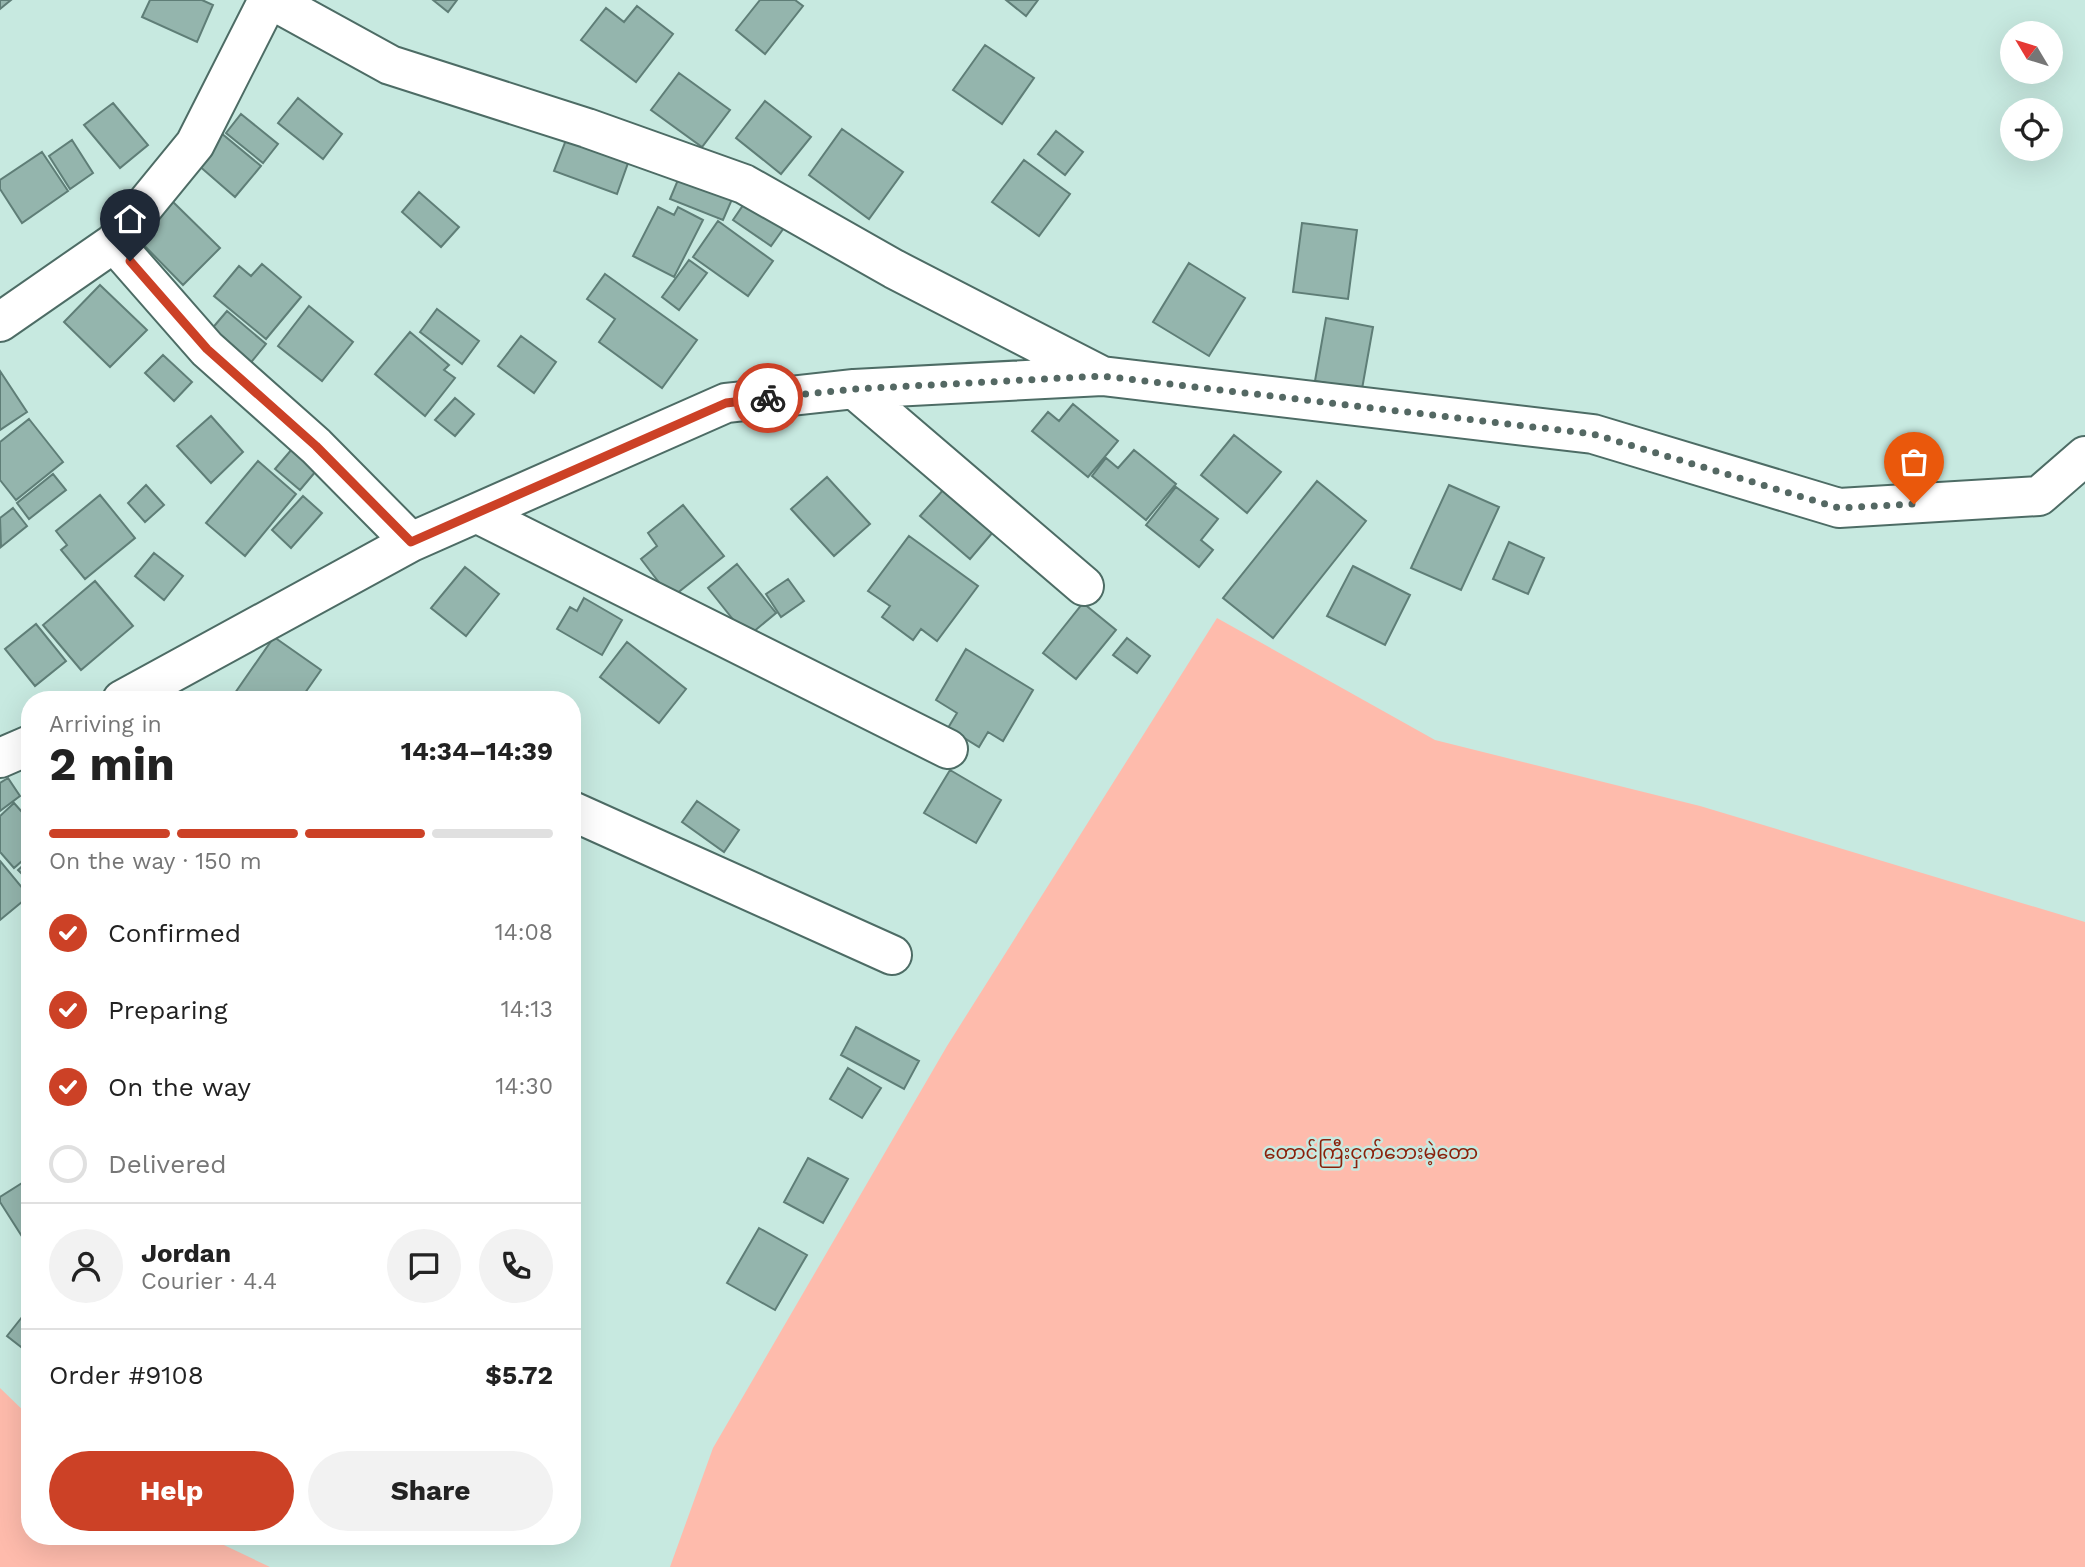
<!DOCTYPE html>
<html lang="en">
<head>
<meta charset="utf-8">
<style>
  :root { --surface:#fff; --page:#f2f2f2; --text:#222; --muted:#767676; --line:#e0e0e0; --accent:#cc4126 }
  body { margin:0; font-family:"Work Sans","Noto Sans Myanmar",sans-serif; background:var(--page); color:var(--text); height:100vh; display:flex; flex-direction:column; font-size:26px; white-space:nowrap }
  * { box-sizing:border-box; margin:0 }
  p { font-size:23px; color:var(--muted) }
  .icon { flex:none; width:38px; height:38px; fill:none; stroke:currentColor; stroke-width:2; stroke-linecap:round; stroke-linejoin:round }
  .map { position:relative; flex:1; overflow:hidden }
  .sheet { position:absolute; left:21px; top:691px; width:560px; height:854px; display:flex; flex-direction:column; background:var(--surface); border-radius:28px; box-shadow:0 7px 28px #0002 }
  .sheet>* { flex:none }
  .needle { width:46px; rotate:308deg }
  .fabs { position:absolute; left:2000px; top:21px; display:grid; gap:14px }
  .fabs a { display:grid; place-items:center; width:63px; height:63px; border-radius:50%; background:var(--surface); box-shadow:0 7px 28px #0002; font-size:35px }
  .pin { position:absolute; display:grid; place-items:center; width:60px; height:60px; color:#fff; margin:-72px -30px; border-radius:50% 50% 50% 0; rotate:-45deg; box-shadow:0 0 7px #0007 }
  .pin .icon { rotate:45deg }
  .courier { position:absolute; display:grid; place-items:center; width:70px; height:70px; margin:-35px; border:5px solid #cc4126; border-radius:50%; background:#fff; color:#222; box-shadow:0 2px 9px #0007 }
  .overview em { font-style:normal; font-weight:700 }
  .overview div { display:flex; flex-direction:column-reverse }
  .overview { display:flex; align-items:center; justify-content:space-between; height:119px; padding:0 28px }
  h1 { font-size:46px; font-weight:700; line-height:52px }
  .bar { display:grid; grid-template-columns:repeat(4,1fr); gap:10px 7px; align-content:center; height:84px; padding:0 28px }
  .bar i { height:9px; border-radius:5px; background:var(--line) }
  .bar .current { background:var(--accent) }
  .bar p { grid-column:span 4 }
  .line { display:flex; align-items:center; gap:18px; padding:0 28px; border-top:2px solid var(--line) }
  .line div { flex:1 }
  .round { display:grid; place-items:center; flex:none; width:74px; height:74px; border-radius:37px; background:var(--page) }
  ol { padding:0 28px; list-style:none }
  li { display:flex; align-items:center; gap:21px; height:77px }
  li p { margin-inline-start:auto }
  li .icon { padding:7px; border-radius:50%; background:var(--accent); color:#fff; stroke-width:4 }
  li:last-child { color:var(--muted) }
  li i { width:38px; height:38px; border:4px solid var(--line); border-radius:50% }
  .action { display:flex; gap:14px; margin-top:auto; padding:14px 28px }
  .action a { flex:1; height:80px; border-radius:42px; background:var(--accent); color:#fff; font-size:28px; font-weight:700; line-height:80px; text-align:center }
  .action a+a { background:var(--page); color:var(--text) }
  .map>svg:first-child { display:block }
  .green { fill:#febbac }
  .building { fill:#94b5ad; stroke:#5f7e77; stroke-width:2 }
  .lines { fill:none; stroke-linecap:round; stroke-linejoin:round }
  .street-casing { stroke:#4d6c65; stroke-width:42 }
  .street { stroke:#fff; stroke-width:38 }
  .done { stroke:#546863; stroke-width:7; stroke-dasharray:0 12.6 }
  .route { stroke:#cc4126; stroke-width:9 }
  .labels { text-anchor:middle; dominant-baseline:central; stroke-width:5; stroke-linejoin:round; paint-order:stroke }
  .park-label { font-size:19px; fill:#8a210b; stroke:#c7e9e0 }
</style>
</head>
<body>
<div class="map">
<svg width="2085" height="1567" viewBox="0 0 2085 1567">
  <rect width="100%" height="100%" fill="#c7e9e0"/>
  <path class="green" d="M1217,618L1435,740L1700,806L2085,922V1567H670L713,1448L947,1046Z
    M0,1388L30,1417V1536L207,1537L270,1567H0Z"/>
  <path class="building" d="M0,0H11L0,9Z
    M150,0H202L213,5L197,42L142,17Z
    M433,0H457L448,12Z
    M760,0H795L803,6L765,54L736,30Z
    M1006,0H1038L1026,16Z
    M637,6L673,34L636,82L581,40L606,8L624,22Z
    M985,45L1034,78L1002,124L953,90Z
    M679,73L730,110L702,147L651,110Z
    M298,98L342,134L323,159L278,123Z
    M765,101L811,137L781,174L736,138Z
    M113,103L148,145L120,168L84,125Z
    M241,114L278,144L263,163L226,133Z
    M215,128L261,166L235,197L190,158Z
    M842,129L903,172L869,219L809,175Z
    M1056,131L1083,152L1065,175L1038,154Z
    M72,140L93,173L70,189L49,156Z
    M566,140L628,163L617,194L554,171Z
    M42,152L68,191L22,223L0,189V180Z
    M1024,160L1070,194L1039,236L992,202Z
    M680,175L733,197L723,220L670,199Z
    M419,192L459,227L441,247L402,212Z
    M169,198L220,248L183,285L133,234Z
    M748,198L786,225L771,246L733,220Z
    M658,207L674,215L678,207L703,220L674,277L633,256Z
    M718,221L773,261L748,296L693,257Z
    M1302,223L1357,230L1348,299L1293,292Z
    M689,260L707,273L679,310L662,297Z
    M1189,263L1245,298L1209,356L1153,322Z
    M262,264L301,297L266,339L214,296L239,266L251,276Z
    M605,274L697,340L662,388L599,342L615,319L587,299Z
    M100,285L147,330L110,367L64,322Z
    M309,306L353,342L322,381L278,346Z
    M437,309L479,341L462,364L420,332Z
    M227,311L266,344L244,371L204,338Z
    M1326,318L1373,327L1362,389L1315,381Z
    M410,332L449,365L444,370L455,378L425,416L375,374Z
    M521,336L556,362L534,393L498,366Z
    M163,355L192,382L174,401L145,373Z
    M0,371L27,412L0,430Z
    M455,398L474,414L455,436L435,420Z
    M1073,404L1118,441L1088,477L1032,431L1048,412L1059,421Z
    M211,416L243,452L211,483L177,446Z
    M29,419L63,462L16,500L0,480V442Z
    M1234,435L1281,472L1247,513L1201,475Z
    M292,449L316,471L300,490L275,469Z
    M1134,450L1176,484L1146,520L1092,476L1106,458L1118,468Z
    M258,461L296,494L245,556L206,523Z
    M53,474L66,490L29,519L17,503Z
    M827,477L870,524L834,556L791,509Z
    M1317,481L1366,521L1273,638L1223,598Z
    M146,485L164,505L145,522L128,503Z
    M1449,485L1499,507L1461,590L1411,568Z
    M1176,487L1218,519L1201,540L1213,550L1199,567L1146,525Z
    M944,489L993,532L970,559L920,516Z
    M100,495L135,538L85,579L61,550L67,545L56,531Z
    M303,496L322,513L291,548L272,530Z
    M683,505L724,556L671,598L641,559L657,546L648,533Z
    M13,508L27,526L1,547L0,518Z
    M909,536L978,586L937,641L921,629L913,640L882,617L890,606L868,591Z
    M1509,542L1544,558L1528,594L1493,579Z
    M154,553L183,576L164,600L135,576Z
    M737,564L776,613L747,637L708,588Z
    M1353,566L1410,595L1385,645L1327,616Z
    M465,567L499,594L466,636L431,608Z
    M788,579L804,601L781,617L766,594Z
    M95,581L133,626L81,670L43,625Z
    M584,598L622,620L602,655L557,629L570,607L577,611Z
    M1083,603L1116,630L1076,679L1043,653Z
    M36,624L66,661L35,686L5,649Z
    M274,637L321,670L300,700H245L235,693Z
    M1127,638L1150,656L1137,673L1113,655Z
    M627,642L686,689L659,723L600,677Z
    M966,649L1033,690L1003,741L988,732L979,747L948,728L957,713L936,700Z
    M950,770L1001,800L976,843L924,813Z
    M8,778L20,796L0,811V783Z
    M697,801L739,830L724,852L682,822Z
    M14,803L30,821V854L14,868L0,852V816Z
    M30,859V882L18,870Z
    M0,861L29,896L0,920Z
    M856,1027L919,1061L904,1089L841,1055Z
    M848,1068L881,1088L862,1118L830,1099Z
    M808,1158L848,1179L823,1223L784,1202Z
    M30,1178V1249L0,1202V1197Z
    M759,1228L807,1255L775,1310L727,1283Z
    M30,1307V1354L7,1336Z"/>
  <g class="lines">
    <defs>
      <path id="street" d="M272,0L390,65L587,128L744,184L894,269L1100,375
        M114,243L207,349L316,446L411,542
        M0,322L114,243L195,144L268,0
        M854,389L1084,586
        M478,514L948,749
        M122,700L411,542L726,403L854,389L1102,376L1593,434L1839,508L2039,496L2085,456
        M0,758L30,745
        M572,811L892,955"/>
    </defs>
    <use href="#street" class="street-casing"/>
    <use href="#street" class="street"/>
  </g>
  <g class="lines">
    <path class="done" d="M768,398L854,389L1102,376L1593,434L1839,508L1914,504"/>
    <path class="route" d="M130,261L207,349L316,446L411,542L726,403L768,398"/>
  </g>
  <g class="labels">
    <g class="park-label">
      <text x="1371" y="1152">တောင်ကြီးငှက်ဘေးမဲ့တော</text>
    </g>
  </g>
</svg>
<div class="fabs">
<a><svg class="needle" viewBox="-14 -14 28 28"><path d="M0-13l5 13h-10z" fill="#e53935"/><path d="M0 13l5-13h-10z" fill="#767676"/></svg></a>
<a><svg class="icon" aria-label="locate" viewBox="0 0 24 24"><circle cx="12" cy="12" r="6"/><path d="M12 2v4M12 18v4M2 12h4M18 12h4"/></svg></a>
</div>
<div class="pin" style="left:1914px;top:504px;background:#ea580c"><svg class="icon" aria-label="bag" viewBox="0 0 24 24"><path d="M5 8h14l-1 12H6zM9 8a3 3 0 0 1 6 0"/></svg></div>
<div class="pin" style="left:130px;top:261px;background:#1f2937"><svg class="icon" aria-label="home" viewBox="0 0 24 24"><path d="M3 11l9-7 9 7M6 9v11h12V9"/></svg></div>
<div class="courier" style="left:768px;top:398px"><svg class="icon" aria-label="bike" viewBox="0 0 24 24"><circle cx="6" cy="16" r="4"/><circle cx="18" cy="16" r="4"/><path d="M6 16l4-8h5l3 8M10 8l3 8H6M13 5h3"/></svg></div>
<section class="sheet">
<div class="overview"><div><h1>2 min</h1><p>Arriving in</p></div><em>14:34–14:39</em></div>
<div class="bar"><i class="current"></i><i class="current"></i><i class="current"></i><i></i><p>On the way · 150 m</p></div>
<ol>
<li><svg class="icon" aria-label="check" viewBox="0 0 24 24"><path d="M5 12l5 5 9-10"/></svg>Confirmed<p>14:08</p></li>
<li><svg class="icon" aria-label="check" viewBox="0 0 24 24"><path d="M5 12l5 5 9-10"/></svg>Preparing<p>14:13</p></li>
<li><svg class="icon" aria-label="check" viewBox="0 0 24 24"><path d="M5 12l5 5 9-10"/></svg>On the way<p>14:30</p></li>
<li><i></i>Delivered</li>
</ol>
<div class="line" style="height:126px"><a class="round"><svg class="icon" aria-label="person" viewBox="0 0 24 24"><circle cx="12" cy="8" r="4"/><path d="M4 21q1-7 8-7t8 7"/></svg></a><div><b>Jordan</b><p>Courier · 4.4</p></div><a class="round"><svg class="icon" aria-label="chat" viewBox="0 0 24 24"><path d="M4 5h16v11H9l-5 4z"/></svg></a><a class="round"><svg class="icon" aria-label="phone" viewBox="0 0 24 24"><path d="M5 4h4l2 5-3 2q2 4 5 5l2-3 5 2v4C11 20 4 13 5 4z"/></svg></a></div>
<div class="line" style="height:91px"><div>Order #9108</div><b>$5.72</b></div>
<div class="action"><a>Help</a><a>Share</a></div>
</section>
</div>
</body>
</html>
